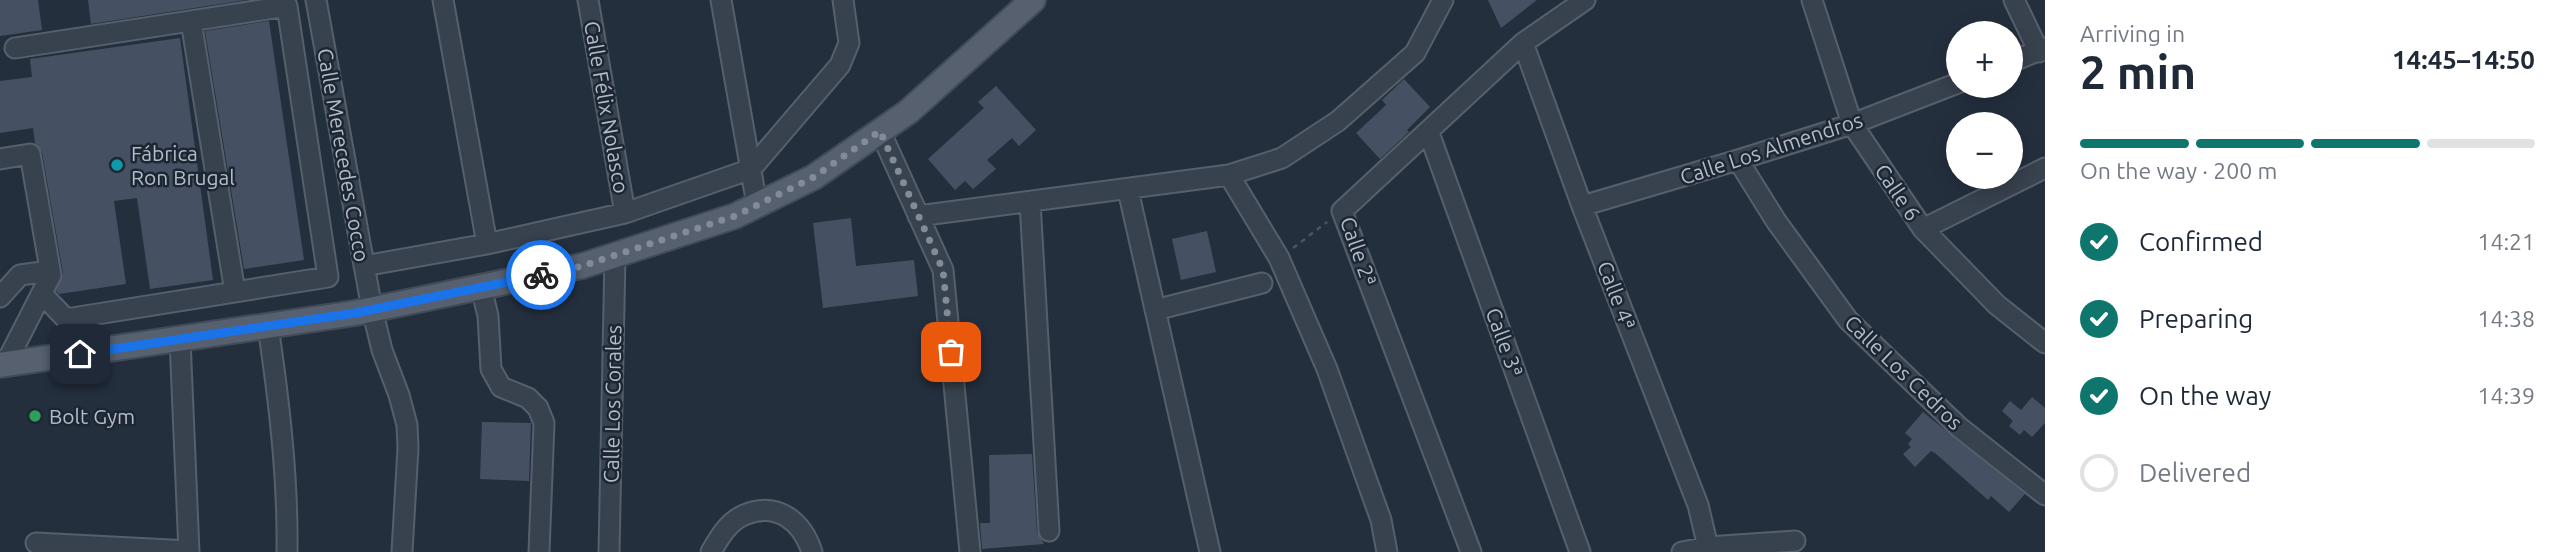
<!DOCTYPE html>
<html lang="en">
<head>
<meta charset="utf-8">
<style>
  :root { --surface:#fff; --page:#f2f2f3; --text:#1f2937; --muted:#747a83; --line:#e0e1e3; --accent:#0f766e }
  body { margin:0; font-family:Ubuntu,sans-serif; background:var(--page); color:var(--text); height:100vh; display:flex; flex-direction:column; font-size:26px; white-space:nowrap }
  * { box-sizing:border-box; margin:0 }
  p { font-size:23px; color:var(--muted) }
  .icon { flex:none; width:38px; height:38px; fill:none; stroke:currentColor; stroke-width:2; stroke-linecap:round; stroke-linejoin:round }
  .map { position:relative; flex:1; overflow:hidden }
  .details { display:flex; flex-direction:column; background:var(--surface); width:525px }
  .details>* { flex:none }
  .buttons { position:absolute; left:1946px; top:21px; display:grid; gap:14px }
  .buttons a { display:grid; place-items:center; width:77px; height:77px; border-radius:50%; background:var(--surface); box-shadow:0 4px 18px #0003; font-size:35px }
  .pin { position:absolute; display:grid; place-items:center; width:60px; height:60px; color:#fff; margin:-30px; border-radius:14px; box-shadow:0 4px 10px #0006 }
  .courier { position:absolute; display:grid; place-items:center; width:70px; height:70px; margin:-35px; border:5px solid #1a73e8; border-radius:50%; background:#fff; color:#222; box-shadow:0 2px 9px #0007 }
  .headline em { font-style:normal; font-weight:700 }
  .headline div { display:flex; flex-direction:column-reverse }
  .headline { display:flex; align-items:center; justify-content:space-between; height:119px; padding:0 35px }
  h1 { font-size:46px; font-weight:700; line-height:52px }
  .bar { display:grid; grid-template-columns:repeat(4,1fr); gap:10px 7px; align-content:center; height:84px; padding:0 35px }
  .bar i { height:9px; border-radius:5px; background:var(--line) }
  .bar .on { background:var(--accent) }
  .bar p { grid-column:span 4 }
  ol { padding:0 35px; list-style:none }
  li { display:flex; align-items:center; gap:21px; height:77px }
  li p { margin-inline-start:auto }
  li .icon { padding:7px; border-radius:50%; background:var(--accent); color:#fff; stroke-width:4 }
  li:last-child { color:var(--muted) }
  li i { width:38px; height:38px; border:4px solid var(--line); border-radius:50% }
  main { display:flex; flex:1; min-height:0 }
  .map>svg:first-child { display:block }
  .building { fill:#455162 }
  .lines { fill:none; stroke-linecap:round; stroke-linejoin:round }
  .minor-casing { stroke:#565f6c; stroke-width:23 }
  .major-casing { stroke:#414a57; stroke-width:28 }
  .path { stroke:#44595c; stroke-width:2.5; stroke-dasharray:5 5; stroke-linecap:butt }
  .minor { stroke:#38414e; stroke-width:19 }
  .major { stroke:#56606e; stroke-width:24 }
  .done { stroke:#828b98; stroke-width:7; stroke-dasharray:0 12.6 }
  .route { stroke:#1a73e8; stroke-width:9 }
  .culture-dot { fill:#0f9aa8; stroke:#1d2633; stroke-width:2.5 }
  .leisure-dot { fill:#2e9e5b; stroke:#1d2633; stroke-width:2.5 }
  .labels { text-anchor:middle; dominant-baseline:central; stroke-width:5; stroke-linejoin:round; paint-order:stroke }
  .street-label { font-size:21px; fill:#b4bcc9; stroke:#1d2633 }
  .poi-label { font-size:21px; fill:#b4bcc9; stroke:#1d2633; text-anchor:start }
</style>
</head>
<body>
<main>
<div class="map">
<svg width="2045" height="552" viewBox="0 0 2045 552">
  <rect width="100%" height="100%" fill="#242f3e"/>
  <path class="building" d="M0,0H38L42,30L0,36Z
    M88,0H246L91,24Z
    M1488,0H1537L1501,28Z
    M269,21L304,260L244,269L205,31Z
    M180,38L213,280L150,289L137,198L114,201L126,284L59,294L56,291L63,273L42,152L35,143L33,128L0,133V81L32,77L30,59Z
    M1404,79L1430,107L1407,130L1409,132L1380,159L1356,133L1386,105L1382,100Z
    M996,86L1036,130L1019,146L1012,138L987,160L996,169L973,189L965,181L955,190L928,159L984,108L978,102Z
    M851,218L856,266L914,260L918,296L823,308L813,223Z
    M1207,231L1216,272L1181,280L1172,239Z
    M2032,397L2045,408V423L2032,437L2024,430L2020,435L2009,426L2013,421L2002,411L2010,401L2021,410Z
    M1923,412L2025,494L2009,512L1991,496L1988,500L1935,453L1931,451L1915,467L1903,454L1911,447L1908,444L1912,439L1905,433Z
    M482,422L531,423L529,481L480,479Z
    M1032,454L1037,532L1044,544L982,549L980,523H990L989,455Z"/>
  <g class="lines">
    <defs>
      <path id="minor" d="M316,0L372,309L382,350L399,395L407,425L408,448L402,552
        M443,0L487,244
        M588,0L625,213
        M721,0L757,205
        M1812,0L1852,124L1923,229L1997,305L2045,343
        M2014,0L2039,52
        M191,21L235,292
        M1523,43L1582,206L1698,505L1708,547
        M15,48L287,6L328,277L66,319L42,294
        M2011,62L2045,48
        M880,131L943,270L970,552
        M1429,133L1580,552
        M0,159L30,154L51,275L5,365
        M1738,160L1776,221L1848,320L1959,427L2045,495
        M1229,175L1279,258L1327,369L1381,520L1387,552
        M1128,190L1210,552
        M1030,202L1049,531
        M1582,206L1738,160L1852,124L1958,83
        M918,216L1229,175L1282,158L1338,121L1415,53L1443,0
        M1923,229L2045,168
        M364,266L487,244L625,213L751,169L840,65L849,43L843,0
        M481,287L488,316L491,369L501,387L528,398L538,408L544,423L539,552
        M0,297L20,275L50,271
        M1155,310L1262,283
        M268,326C279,401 288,476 287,552
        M180,339L189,552
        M36,543L189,551
        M609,552L615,256
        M711,552C719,538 728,522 744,515C777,501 802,521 812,552
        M1471,552L1342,211L1523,43L1585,0
        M1682,552L1708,547L1795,541"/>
      <path id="major" d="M0,365L355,313L582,266L735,216L814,177L908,112L1033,0"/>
    </defs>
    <use href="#minor" class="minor-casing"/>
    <use href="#major" class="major-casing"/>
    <path class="path" d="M1293,248L1327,222"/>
    <use href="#minor" class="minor"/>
    <use href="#major" class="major"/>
  </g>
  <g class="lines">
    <path class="done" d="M541,275L582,266L735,216L814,177L880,131L943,270L951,352"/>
    <path class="route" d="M80,354L355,313L541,275"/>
  </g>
  <circle class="culture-dot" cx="117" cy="165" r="7"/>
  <circle class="leisure-dot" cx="35" cy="416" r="7"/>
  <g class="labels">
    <g class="street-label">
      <text transform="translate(607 107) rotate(80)">Calle Félix Nolasco</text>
      <text transform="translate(1771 148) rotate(-18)">Calle Los Almendros</text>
      <text transform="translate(344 155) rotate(80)">Calle Merecedes Cocco</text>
      <text transform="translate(1898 192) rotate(56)">Calle 6</text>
      <text transform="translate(1359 251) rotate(71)">Calle 2ª</text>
      <text transform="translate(1617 295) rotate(69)">Calle 4ª</text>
      <text transform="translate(1505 342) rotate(70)">Calle 3ª</text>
      <text transform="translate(1904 372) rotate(44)">Calle Los Cedros</text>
      <text transform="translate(612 404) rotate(-89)">Calle Los Corales</text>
    </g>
    <g class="poi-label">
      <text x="131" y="153">Fábrica<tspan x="131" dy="24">Ron Brugal</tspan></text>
      <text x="49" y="416">Bolt Gym</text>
    </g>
  </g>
</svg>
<div class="buttons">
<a>+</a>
<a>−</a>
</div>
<div class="pin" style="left:951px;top:352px;background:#ea580c"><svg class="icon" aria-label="bag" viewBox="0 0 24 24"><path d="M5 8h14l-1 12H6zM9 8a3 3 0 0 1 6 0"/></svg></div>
<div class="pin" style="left:80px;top:354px;background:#1f2937"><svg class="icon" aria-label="home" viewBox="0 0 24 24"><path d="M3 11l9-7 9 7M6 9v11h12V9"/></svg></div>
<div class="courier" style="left:541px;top:275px"><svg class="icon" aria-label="bike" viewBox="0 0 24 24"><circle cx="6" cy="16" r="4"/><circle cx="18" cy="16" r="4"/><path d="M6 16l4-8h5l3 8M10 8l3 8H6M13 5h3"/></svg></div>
</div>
<section class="details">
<div class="headline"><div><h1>2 min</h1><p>Arriving in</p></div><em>14:45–14:50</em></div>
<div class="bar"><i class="on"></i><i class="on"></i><i class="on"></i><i></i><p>On the way · 200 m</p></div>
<ol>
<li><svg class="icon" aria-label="check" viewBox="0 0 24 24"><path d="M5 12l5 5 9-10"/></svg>Confirmed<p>14:21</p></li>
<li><svg class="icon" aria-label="check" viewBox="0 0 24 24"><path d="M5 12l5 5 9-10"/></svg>Preparing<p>14:38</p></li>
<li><svg class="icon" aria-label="check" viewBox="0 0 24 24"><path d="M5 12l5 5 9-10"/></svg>On the way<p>14:39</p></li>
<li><i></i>Delivered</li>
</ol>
</section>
</main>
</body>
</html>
